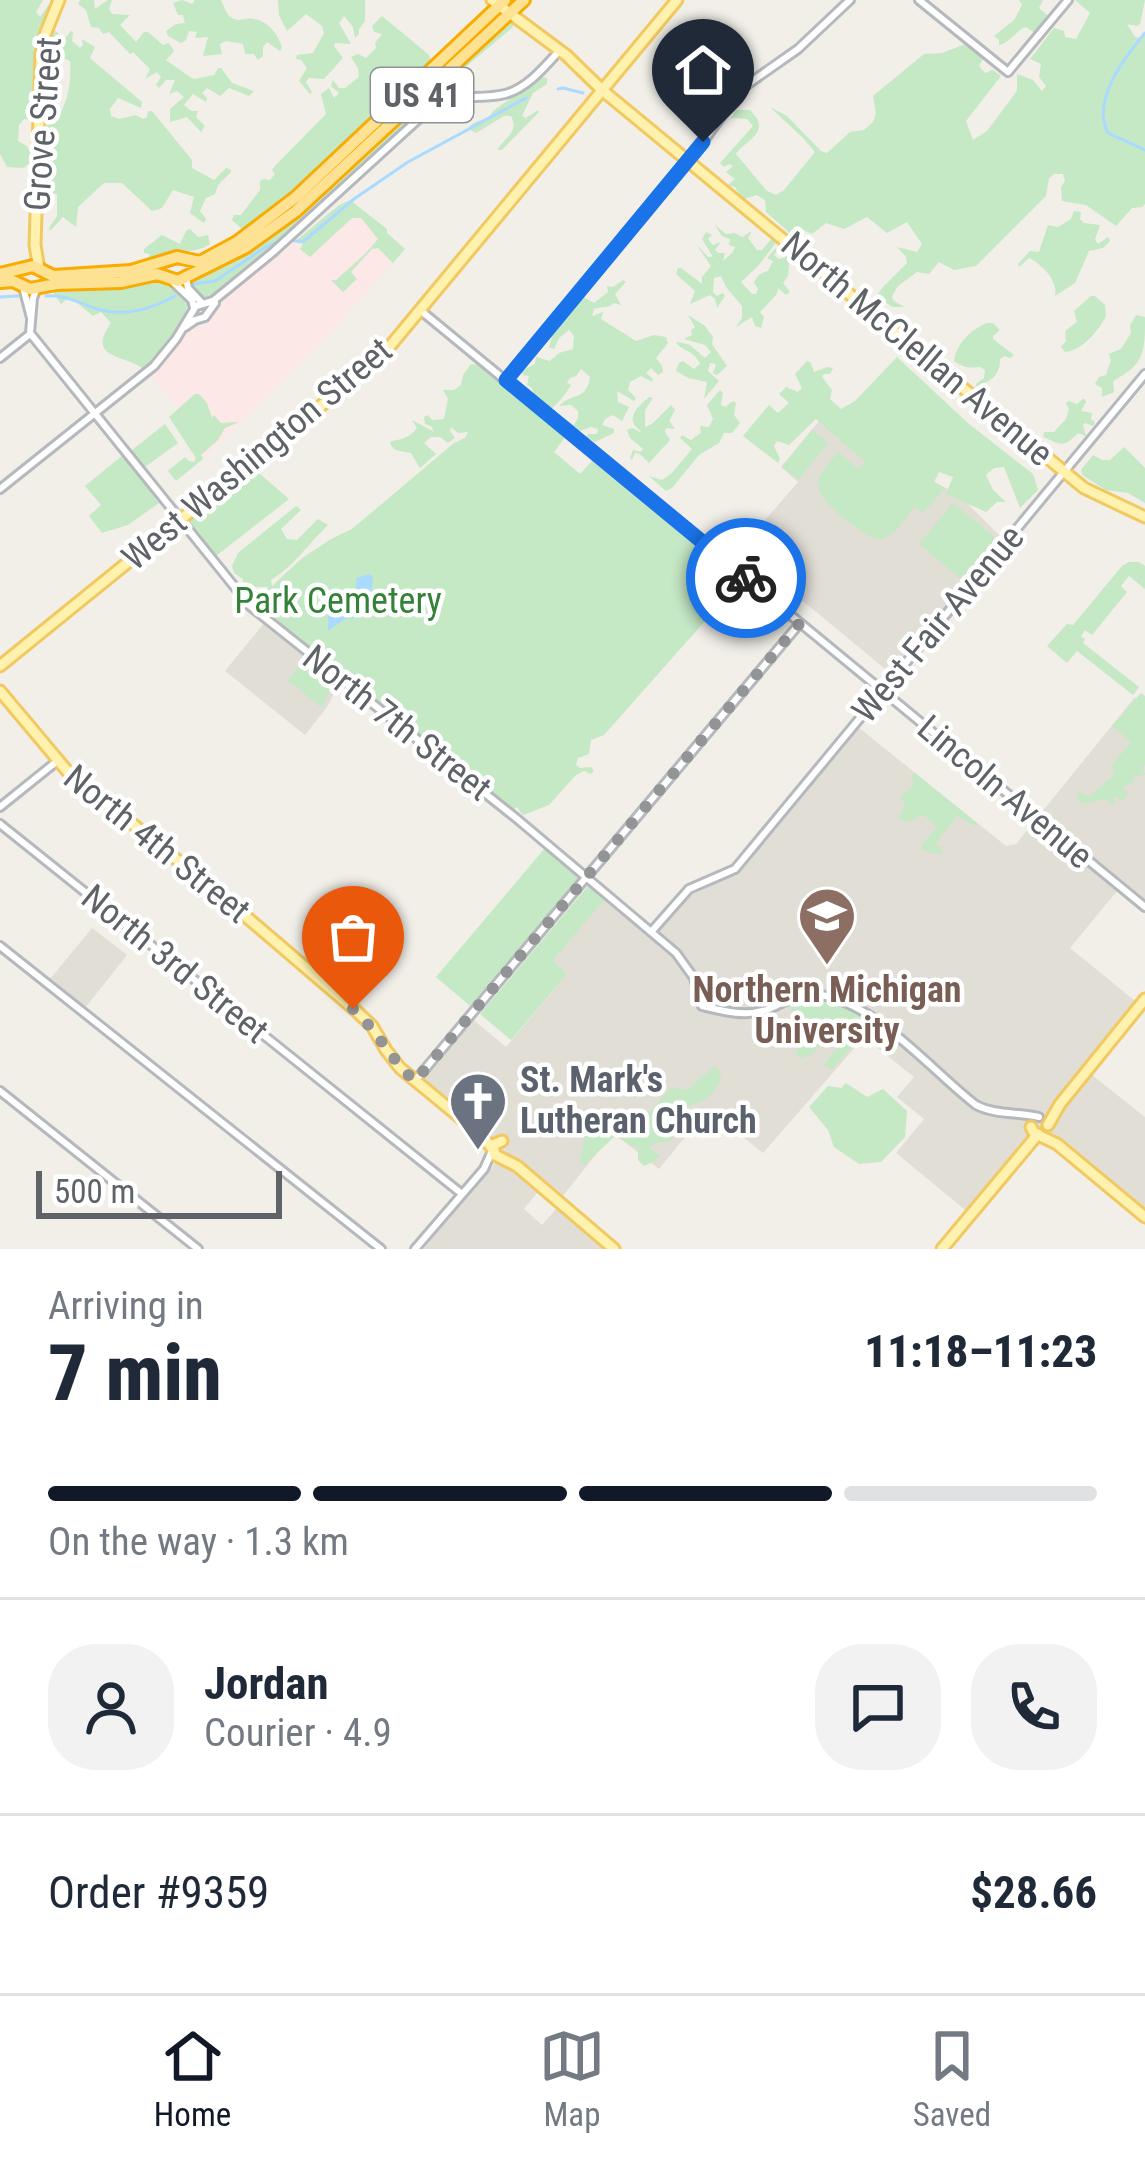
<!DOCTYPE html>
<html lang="en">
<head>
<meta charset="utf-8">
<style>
  :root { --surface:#fff; --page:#f2f2f3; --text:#1f2937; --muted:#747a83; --line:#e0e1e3; --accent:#111827 }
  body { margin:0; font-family:"Roboto Condensed",sans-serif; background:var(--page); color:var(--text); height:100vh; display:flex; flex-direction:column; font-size:45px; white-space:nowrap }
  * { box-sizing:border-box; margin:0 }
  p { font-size:39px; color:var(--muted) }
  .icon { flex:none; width:66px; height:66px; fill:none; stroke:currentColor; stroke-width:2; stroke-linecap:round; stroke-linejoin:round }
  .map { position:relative; height:1249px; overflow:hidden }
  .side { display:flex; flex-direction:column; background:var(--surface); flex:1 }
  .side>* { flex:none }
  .scale { position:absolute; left:36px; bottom:30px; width:246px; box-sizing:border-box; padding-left:12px; border:6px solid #5f6368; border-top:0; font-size:33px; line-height:42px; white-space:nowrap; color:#5f6368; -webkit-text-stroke:9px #fff; paint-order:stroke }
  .pin { position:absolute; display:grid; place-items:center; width:102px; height:102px; color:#fff; margin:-123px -51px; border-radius:50% 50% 50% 0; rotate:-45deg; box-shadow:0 0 12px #0007 }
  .pin .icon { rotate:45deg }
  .courier { position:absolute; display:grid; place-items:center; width:120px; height:120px; margin:-60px; border:9px solid #1a73e8; border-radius:50%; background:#fff; color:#222; box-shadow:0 3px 15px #0007 }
  .summary em { font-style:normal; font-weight:800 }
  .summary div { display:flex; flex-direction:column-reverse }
  .summary { display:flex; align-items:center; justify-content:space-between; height:204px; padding:0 48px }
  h1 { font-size:78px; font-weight:800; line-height:90px }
  .bar { display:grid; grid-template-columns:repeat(4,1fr); gap:18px 12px; align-content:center; height:144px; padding:0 48px }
  .bar i { height:15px; border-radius:9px; background:var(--line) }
  .bar .active { background:var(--accent) }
  .bar p { grid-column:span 4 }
  .line { display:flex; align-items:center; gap:30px; padding:0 48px; border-top:3px solid var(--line) }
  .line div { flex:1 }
  .round { display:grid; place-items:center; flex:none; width:126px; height:126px; border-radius:48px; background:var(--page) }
  .tabs { display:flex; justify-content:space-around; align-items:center; height:168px; border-top:3px solid var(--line); background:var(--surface); font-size:33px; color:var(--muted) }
  .tabs a { display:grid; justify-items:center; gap:6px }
  .tabs .active { color:var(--accent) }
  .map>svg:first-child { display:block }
  .education { fill:#e1ded6 }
  .medical { fill:#fce8e6 }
  .green { fill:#c5e8c5 }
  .water { fill:#aadaff }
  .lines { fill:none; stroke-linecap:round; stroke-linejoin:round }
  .stream { stroke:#aadaff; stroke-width:3 }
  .minor-casing { stroke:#b5b8bc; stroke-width:12 }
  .major-casing { stroke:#f2c960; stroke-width:15 }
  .highway-casing { stroke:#f9ab00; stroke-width:16 }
  .minor { stroke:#fff; stroke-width:6 }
  .major { stroke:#fff2af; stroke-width:9 }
  .highway { stroke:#fde293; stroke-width:10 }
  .done { stroke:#929495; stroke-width:12; stroke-dasharray:0 21.6 }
  .route { stroke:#1a73e8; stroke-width:15 }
  .labels { text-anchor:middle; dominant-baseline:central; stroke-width:9; stroke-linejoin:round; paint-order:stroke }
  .shield { fill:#fff; stroke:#8f9295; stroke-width:3 }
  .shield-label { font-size:33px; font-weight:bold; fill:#5f6368 }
  .street-label { font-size:36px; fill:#5f6368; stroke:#fff }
  .park-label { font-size:36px; fill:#348238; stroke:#fff }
  .education-label { font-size:36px; font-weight:bold; fill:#785e54; stroke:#fff }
  .worship-label { font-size:36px; font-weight:bold; fill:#5b616d; stroke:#fff; text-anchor:start }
</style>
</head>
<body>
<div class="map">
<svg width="1145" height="1249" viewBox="0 0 1145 1249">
  <rect width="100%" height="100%" fill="#f1efe8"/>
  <path class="education" d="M819,421L959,495L1002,538L890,673L740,549L798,482L781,467Z
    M265,622L340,682L327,707L305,735L225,671Z
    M1135,697L1145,705V913L1117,891L1070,948L1140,1005L1087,1071L1145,1117V1217L1038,1130L969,1213L896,1153L924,1119L897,1097L914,1077L864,1037L763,1153L708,1109L659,1169L613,1133L558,1202L541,1188L524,1209L542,1225L558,1207L607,1249H423L503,1154L418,1081L470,1017L506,1047L567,974L552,961L605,897L654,936L688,897L730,876L858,727L1006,846L1016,844Z
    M92,928L127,955L85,1008L50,979Z"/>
  <path class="medical" d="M347,210L359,212L404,250L340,322L203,459L171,419L180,410L150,375L190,328L196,323L205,325L213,318L212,311L220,300L244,280L294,240L302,247Z"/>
  <path class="green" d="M0,0C14,0 28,0 43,0L36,12L40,17L52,0H56L46,25L35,120L24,119L19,125L18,141L27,146L34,160L23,168L7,167L0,154Z
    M80,0H94L95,9L108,0H112L109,9L112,14L130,15L120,25L136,42L144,32H148L163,45L169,43L174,51L166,60L190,77L194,79L214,75L218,68H221L232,83L254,91L249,96L229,88L220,96L207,88L202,93L207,98L206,102L193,94L184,105L191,111H198L196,117L205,126L201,132L187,117L170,122V109L184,97L177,91L169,94L175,80H166L159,88L156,85L161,77L157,72L145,79L150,69L133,52L130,54L109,32L103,34L99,28L91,27L86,10L78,4Z
    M182,0L192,4L195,0H221C224,6 226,15 232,18C241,23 245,17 254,19C268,21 279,35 282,48L280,51L267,42L263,47V56L258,60L254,54H245L243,44L226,41L220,44L222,54L203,56L208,37L195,38L197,32L189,31L186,40L181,43L168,36L166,31L176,24L185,23L183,15H178L173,3Z
    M278,0H365V21L359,29V34L355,38L353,27L344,16L339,23L351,44L335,43L334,46L343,58L324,79L309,78L306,82L312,92L310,94L299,81L307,68L301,60L296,59L297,55L313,53L324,33L322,26L306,14L287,31L279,15Z
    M1019,0H1043L1039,8L1050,18L1036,34L1026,27C1016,30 1010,43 999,45V40L994,36L1014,20L1022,5Z
    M1075,0H1145L1140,24L1137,26L1127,24L1135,37L1141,38L1145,35V204L1142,207L1132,208L1116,226L1086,205L1062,201L1061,187L1065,181L1063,174H1054L1049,178L1046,196L976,266L954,270L939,262L929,274L917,272L898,286L892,296L893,300L904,307H892L884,301L877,310L873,307L875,297L884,286L907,263L906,257L897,247L917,252L922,244L907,222L887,233L867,217L844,229L826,223L812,234L799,228L792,235L766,212L765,200L757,195L743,199L735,187L728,185L735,179L726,172L733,166L729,164L724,167L720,163L753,126L747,119L731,118L736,110H750C773,133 746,139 736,154L767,191L776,195L784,190L815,152L803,138L770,107L787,116L821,151L827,153L850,132L864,130L873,122L876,113L873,96L924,54L942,53L968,43L984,57L979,66L985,73L993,70L1001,76L966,121L973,140L987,131L1017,91V74L1033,80L1042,91L1046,86L1039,77L1041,64L1030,59L1054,28L1064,31L1065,37L1076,39L1090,13Z
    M382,16L428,54L432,61L302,184C283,200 267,214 248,229L241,228L232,220L234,215H241L260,190V181L263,179L270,180L275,174L272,170L275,166L326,114L321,94L329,88L334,98L339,93L331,86L333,80L339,88H345L359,77L358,68L351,57L358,54L366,58L376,48L375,43L382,34L374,32L372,26Z
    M508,22H513V27L450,80L438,101L428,105L316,210L208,300C199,298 190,291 191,280L249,248Z
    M54,30L65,38L71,31L73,32L72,41L80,48L83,45L82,39L95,47L90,58L142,102L141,108L118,98L110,109L111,116L119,119L136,115L143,119L147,117L148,111H152L192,160V168L214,180L226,168L230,169L231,172L218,185L215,194L206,198L200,211L206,219L204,223L190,213L194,197L173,190L162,208L152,211L122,183H104L78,207L76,227L63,217L50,231L49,228L57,216V194L44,192L43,161L44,156L51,157L54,148L51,143L44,145V130L48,124H54C67,105 72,84 70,61L62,58L54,63L52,76L49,77V43Z
    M541,77L547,78V84L533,93L522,116L526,118L538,110L539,112L502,150H497C504,138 520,132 511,116H504L476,133L468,129C473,119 488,122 493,111Z
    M350,200L387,229V233L405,249L393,263L378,248L372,249L351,272L357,279L343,292L331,280H336L365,254L378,239L361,218H352L310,257L300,249L303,244L297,243L298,239L339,205Z
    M1074,211L1081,212L1080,219L1084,223L1100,225L1095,239L1098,244L1108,237L1110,241L1103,248L1089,251L1075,283L1055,296C1058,281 1043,265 1029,258L1019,267L1018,264L1030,251L1039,252L1048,225L1058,227L1071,219Z
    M715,225L726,234L735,233L742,237L752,231L748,238L757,250H762L773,237L778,240L759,265L741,282L752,294H756L758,289L754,283C757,275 760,273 768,271L773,261L767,258L776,248L778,250L774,255L779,259L794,254L804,261L799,265L789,264L788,276L783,283L790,292L786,295L778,288L777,294L760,312L764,317L761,328L755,326L752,317L736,327L742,318V306L726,287L721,276L714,278L713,292L717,296L723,293L725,296L717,308L715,299L710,295L690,304L695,291L676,274L678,268H681L702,284V277L711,266L697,245L708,257H713L702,239L706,232L712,235L708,239L713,245L721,242L715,250L718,253H725L723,261L733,252L735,247L729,245L730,239L722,236Z
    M190,229L198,237L208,235L210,244L203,248L153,260L148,259L150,254L144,253V249L162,235L180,244L186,231Z
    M157,277L166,280L188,303C184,327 163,351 144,369C123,354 86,359 111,323L101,312L93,316L70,297L61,304L53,292L124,288L126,284Z
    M623,280L626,282L615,294L621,305L614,303C609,309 601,306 594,309L592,316L603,312L601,319L636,341L654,335L666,337L668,343L656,358L662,366L663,372L658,375L651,368L646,373L653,379L652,382L641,376L630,382L628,390L636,398L634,401L617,391L618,402L629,407L622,421L613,415L605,419L602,425L614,429V433L595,442L586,437L588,434H597L598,429L591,427L577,432L561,419L564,418L574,425L578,418V411L571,405L559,406C572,392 586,402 590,377L581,369L576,376L570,378L567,383L571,385C565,395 559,402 550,410L535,398L532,388L527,385L529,376L523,375L521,371L535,364L536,357L550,361L559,353L573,349L574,336L569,330L559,338L554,349L549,348L554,329L582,296L594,303L608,292L607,286L613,287Z
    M1091,296H1095L1105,305L1106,316C1098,331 1083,350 1065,352L1061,347L1066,341L1065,331L1077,322L1074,311Z
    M688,315L705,326L713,337L712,344L727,366L717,375L713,373L716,364L710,363L708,371L719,381L704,399L707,382L688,378L676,371L679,363L683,361L694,369L700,364C694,350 684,352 676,343L678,342L690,345L705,358L711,352L705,345L684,339L692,335L691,330L695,327Z
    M1136,315L1145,317C1145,352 1145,364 1113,381L1114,392L1102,397V388L1095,384L1099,377L1106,375L1111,360L1109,354L1121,349L1131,333L1130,325Z
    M988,323H993L1000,330L993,336V339L1014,355L1010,358L1005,356L1000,359C1000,377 990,381 975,388L976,384L984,378L985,370L980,367C969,368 964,368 954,361C956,344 972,328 988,323Z
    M897,357L969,424L1033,474L1038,490L1020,508L1004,467L994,468L986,475L993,490L1006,502H997L986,512L946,494L953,477L939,472L934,482L945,488L923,513L915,507C906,517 895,537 880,539C866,540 817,500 818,485C818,473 831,461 838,452L858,469L864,463L871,467L816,419L789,445L777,441L774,446L780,459L778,463L743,436L769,405L778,413L789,403L779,394L786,387L798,392L802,388L795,374L807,361L811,363L814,372L827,367L833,368L830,374H824L822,377L832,390L830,399L841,409L855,401Z
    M471,364L479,365L566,436L554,452L580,474L594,459L730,572L713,583H705L702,587L706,596L701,603L713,612L604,735L591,740L589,754L578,758L576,765L580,768L591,767L594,771L591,774L584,771L576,775L549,805L523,815L517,807L512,811L252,603L269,587H243V579L234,573L232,566L238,553L296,506L301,510L281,529L287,539L297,540L318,519L328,525C309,543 294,566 271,580L272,586L301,559L331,539L352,529L454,443L465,438L468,432L458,433L451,427L450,431L455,438L448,443L440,437H431L424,443L436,454L420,468L411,453L395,450L390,444L391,441C401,440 411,437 417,428L412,420L434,432L431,426L425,424L424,417L428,415L432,420L444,419L448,399L443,390H454L461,385L463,375Z
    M720,390L723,393L721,405L725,407L733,401L736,403L734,415L740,423L732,433H724L719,443L699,455L672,488L666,491L649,476L662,480L672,473L692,449L680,438L682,435L691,440L701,433L700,426L709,427L713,419L707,405Z
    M195,394H199L207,403L212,418L214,415L221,423L239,422L225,428L218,440L201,455L203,459L176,481L168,471L170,469L185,457L189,461L194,462L196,458L169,417Z
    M649,397L653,398L645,410V427L652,424L671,405L675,410L669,421L675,429L666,428L665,432L670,440L649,463L640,454L635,453L632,460L630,458L633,450L641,452L643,449L630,438L627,430L632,428L642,433C639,429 635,427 634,424C628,413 643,403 649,397Z
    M1084,398L1086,402L1081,411L1092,413L1091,419L1095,422L1093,426L1085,423L1083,425L1086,436L1078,433C1062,450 1060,443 1043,437L1044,432H1054L1066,419L1069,409L1066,403L1069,401L1077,404Z
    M165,424L178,443L145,467L132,450Z
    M812,430L828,443L798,480L782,467Z
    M1124,447L1145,468V503L1128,493L1106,490L1082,475L1081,470L1093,455L1102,460H1110Z
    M123,455L159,503L128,525L102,533L89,516L101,505L85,486Z
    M253,468L289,499L216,556L188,521Z
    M953,503L996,538L961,579L919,544Z
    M1129,562H1139L1145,566V589L1129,576L1121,586L1127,592L1092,635L1085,630L1081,636L1085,639L1083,643L1139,687L1133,695L1077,651L1067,663L1047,646L1067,624L1073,625L1122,566Z
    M305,658L334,681L322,708L288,680Z
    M1141,693L1145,696V765L1142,767L1145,775L1135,776L1132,783L1122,788L1128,793L1123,800L1114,796L1115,803L1112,804L1105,799L1082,804L1077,797L1079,792L1089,797L1115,774L1111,766L1131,742L1112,726Z
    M915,773L978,824L976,826L957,816L936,843L942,849L941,855L922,850L921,846L937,827L923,814C916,820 907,825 898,818L905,805L900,797L915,784L910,778Z
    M545,848L579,877L470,1006L436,977Z
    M588,886L604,900L553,960L567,974L511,1040L480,1014Z
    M817,998L847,1005L867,1017L857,1041L831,1070L824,1064L846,1039V1033L835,1027L811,1055L800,1058L796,1055L799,1037L813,1021L787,1007L803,1000L812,1006Z
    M715,1066L721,1072C720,1091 705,1103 687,1106L679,1101L668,1114L673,1119L684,1111H693L688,1127L680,1128L670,1141L655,1143L649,1148L659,1155L655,1161L644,1166L638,1160V1149L615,1136L584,1165L579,1164L587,1127L593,1125L600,1132L613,1128L622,1132L641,1133L646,1123L643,1115L651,1111L671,1087L687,1090Z
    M846,1083L867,1097L883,1089L907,1111L905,1137L881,1162L859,1164L834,1147L828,1130L809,1107L828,1086L841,1088Z"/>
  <path class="water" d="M370,574L373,578L371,595L374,602L362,616L367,610V601C361,606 353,607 353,616L360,617L345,619L328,631V614L332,598L338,595L343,599L347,598L348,604L355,606L358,599L355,593L357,578Z"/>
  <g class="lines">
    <path class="stream" d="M1145,33C1124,58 1091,101 1108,133L1145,150
      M558,89L563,88L583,93
      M294,241H304L354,199L408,162L526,98
      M193,284L215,281L267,246L276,243
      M46,296C68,294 81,305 101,310C127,317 153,308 175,296
      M0,297L18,296"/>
    <defs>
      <path id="minor" d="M919,0L1008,72L1068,0
        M186,278L188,288L203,304
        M173,282L192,300L194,308
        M23,287L31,318
        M37,288L33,298L30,333L250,606L516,818L676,953L694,978L702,1006C723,1011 745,1017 766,1010C781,1005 793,994 810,994C870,995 930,1070 976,1105C995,1115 1018,1112 1039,1117
        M420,310L1145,907
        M185,327L195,320L205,317L215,303
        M0,358L30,334
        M506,381L703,142L741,89L798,49L850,0
        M0,489L154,366L176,339L196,306L213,301L273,252L435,104C457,93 482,100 505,94C528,88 545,66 560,50
        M0,807L56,762
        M0,824L462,1194
        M651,932L689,889L735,869L1145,374
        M0,946L381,1249
        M415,1081L800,623
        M0,1091L198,1249
        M415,1249L484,1169L492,1151"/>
      <path id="major" d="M492,0L566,55L602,90L1084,488L1145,517
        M39,269L35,245L41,54L46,32L59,0
        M0,666L381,357L677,0
        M0,691L68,772L222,896L353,1008L372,1026L386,1050L400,1068L479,1133L492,1148
        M1048,1125L1060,1104L1145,999
        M1031,1127L1034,1133L1057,1144L1145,1217
        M502,1141L493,1145L495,1155L517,1166L614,1249
        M942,1249L1038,1134"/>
      <path id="highway" d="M0,274L33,266L53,276L131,271L177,257L200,262L237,242L296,197L505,0
        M0,282L13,281L30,289L56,284L121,282L157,274L178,281L246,247L296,211L524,0"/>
    </defs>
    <use href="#minor" class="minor-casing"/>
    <use href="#major" class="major-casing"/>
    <use href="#highway" class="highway-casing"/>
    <use href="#minor" class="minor"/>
    <use href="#major" class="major"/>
    <use href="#highway" class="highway"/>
  </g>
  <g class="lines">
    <path class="done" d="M353,1009C378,1031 390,1059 415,1081L800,623L746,578"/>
    <path class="route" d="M703,142L506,380L746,578"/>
  </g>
  <defs>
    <symbol id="university-pin" viewBox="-11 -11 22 30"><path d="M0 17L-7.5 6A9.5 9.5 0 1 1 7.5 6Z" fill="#8d6e63" stroke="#fff"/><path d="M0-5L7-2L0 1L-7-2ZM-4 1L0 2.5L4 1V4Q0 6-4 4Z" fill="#fff"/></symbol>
    <symbol id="church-pin" viewBox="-11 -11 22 30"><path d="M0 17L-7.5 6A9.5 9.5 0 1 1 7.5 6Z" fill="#6b7280" stroke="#fff"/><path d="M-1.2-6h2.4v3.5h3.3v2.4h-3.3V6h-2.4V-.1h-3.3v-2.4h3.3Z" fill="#fff"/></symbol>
  </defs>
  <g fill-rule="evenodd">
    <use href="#university-pin" x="794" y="883" width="66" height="90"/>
    <use href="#church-pin" x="445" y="1068" width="66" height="90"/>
  </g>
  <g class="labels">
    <rect class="shield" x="371" y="68" width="102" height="54" rx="9"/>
    <g class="shield-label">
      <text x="422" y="95">US 41</text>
    </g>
    <g class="street-label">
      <text transform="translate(43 124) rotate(-86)">Grove Street</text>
      <text transform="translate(917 349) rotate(40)">North McClellan Avenue</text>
      <text transform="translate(257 454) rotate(-40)">West Washington Street</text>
      <text transform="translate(938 624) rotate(-50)">West Fair Avenue</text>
      <text transform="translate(397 723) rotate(38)">North 7th Street</text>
      <text transform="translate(1005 792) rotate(40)">Lincoln Avenue</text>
      <text transform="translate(157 844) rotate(39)">North 4th Street</text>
      <text transform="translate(175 964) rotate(39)">North 3rd Street</text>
    </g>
    <g class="park-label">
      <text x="338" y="601">Park Cemetery</text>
    </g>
    <g class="education-label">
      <text x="827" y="990">Northern Michigan<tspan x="827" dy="41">University</tspan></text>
    </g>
    <g class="worship-label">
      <text x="520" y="1080">St. Mark's<tspan x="520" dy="41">Lutheran Church</tspan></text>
    </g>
  </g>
</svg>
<div class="scale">500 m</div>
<div class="pin" style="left:353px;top:1009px;background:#ea580c"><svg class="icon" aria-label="bag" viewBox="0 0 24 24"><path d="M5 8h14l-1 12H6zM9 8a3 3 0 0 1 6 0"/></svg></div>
<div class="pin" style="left:703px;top:142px;background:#1f2937"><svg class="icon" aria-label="home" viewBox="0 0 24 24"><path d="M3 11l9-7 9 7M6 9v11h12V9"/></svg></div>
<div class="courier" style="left:746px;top:578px"><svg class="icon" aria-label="bike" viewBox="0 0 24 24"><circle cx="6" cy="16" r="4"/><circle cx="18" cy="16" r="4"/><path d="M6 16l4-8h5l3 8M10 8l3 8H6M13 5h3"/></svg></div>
</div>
<section class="side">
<div class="summary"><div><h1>7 min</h1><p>Arriving in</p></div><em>11:18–11:23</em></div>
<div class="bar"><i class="active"></i><i class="active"></i><i class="active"></i><i></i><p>On the way · 1.3 km</p></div>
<div class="line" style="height:216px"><a class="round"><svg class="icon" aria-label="person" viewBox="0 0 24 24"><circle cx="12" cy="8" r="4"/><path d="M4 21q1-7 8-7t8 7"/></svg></a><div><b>Jordan</b><p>Courier · 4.9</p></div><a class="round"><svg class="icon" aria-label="chat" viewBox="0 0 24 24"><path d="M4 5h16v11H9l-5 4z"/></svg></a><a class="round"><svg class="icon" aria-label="phone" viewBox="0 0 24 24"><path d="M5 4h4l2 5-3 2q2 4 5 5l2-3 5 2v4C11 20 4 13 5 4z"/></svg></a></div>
<div class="line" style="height:156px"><div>Order #9359</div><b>$28.66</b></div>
</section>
<nav class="tabs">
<a class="active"><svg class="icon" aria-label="home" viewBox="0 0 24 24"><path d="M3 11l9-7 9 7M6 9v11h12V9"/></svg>Home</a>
<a><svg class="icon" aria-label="map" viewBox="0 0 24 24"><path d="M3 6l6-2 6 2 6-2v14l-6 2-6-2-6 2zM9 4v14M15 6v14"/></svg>Map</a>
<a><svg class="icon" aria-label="saved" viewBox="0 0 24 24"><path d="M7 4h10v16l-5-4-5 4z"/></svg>Saved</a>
</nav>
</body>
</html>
